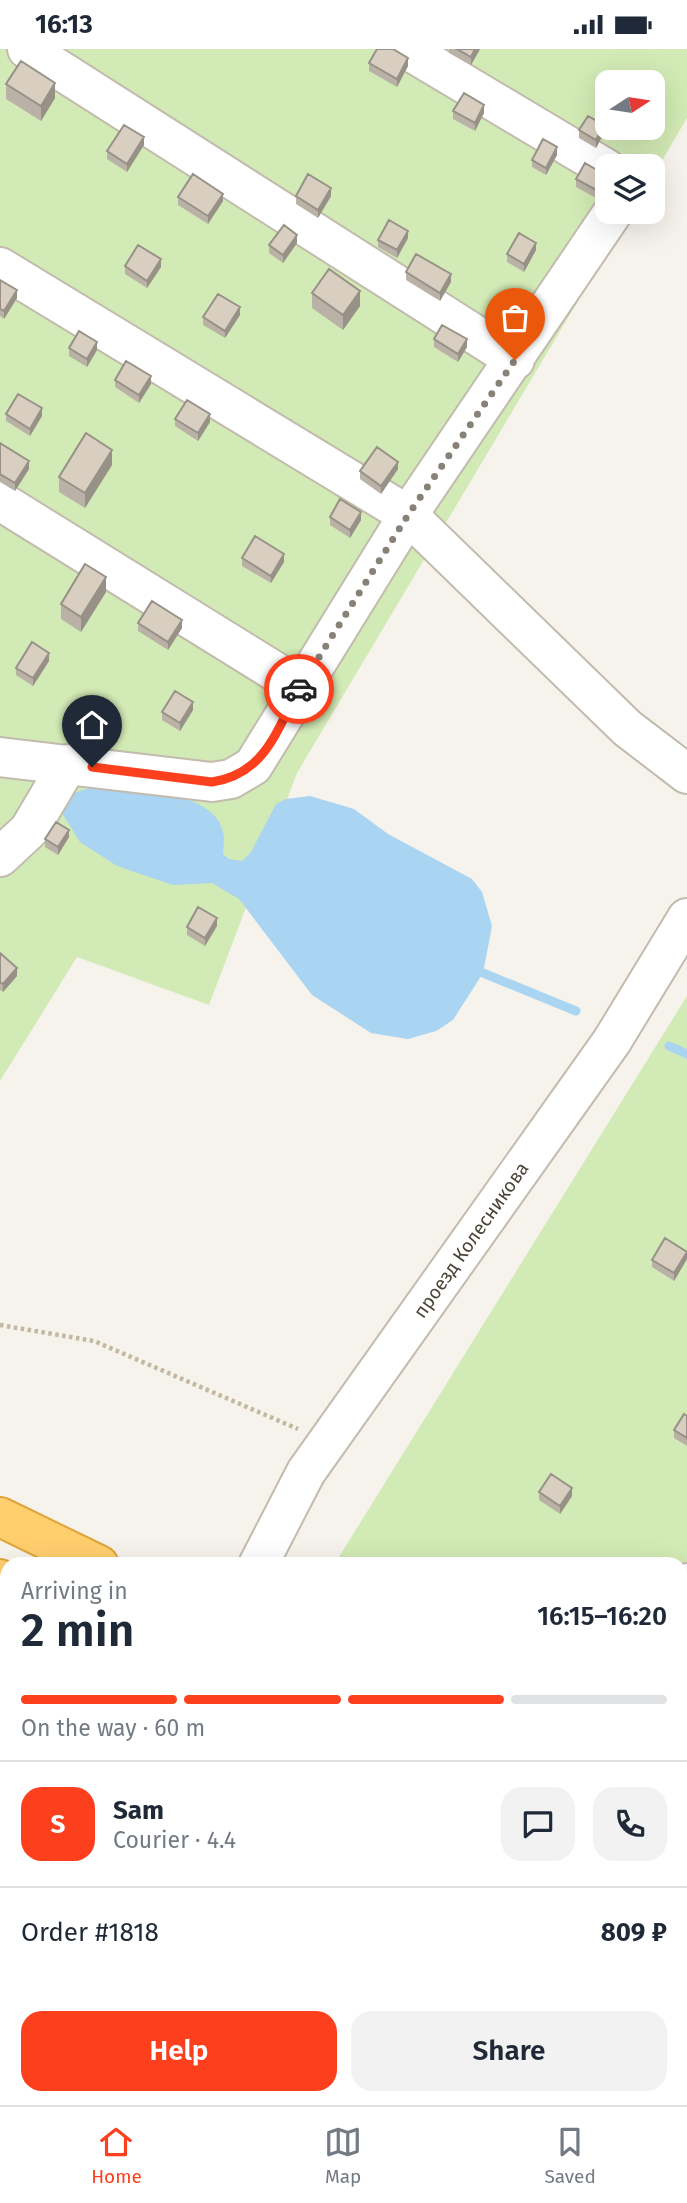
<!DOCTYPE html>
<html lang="en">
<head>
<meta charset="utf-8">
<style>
  :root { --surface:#fff; --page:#f2f2f3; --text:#1f2937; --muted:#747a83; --line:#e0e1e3; --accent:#fc3f1d }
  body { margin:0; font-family:"Fira Sans",sans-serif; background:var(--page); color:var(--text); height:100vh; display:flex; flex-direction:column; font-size:26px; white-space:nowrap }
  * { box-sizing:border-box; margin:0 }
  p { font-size:23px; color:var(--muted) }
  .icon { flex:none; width:38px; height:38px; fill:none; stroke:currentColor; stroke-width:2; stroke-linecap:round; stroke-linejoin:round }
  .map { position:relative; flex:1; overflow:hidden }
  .details { position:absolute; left:0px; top:1508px; width:688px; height:548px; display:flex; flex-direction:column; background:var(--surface); border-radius:21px 21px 0 0; box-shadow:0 7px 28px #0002 }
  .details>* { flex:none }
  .needle { width:46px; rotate:78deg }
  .tools { position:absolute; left:595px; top:21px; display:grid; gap:14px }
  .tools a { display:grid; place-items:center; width:70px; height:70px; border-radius:14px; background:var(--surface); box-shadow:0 7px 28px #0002; font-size:35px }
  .pin { position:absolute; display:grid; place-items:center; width:60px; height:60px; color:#fff; margin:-72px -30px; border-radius:50% 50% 50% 0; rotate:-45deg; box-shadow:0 0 7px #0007 }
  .pin .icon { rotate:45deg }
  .courier { position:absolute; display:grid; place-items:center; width:70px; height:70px; margin:-35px; border:5px solid #fc3f1d; border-radius:50%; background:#fff; color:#222; box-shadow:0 2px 9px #0007 }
  .headline em { font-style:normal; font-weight:600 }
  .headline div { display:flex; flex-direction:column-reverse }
  .headline { display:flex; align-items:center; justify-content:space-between; height:119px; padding:0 21px }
  h1 { font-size:46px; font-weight:600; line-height:52px }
  .bar { display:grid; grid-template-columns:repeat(4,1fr); gap:10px 7px; align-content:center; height:84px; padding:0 21px }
  .bar i { height:9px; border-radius:5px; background:var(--line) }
  .bar .current { background:var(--accent) }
  .bar p { grid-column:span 4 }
  .line { display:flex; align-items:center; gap:18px; padding:0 21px; border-top:2px solid var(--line) }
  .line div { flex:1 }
  .round { display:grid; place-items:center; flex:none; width:74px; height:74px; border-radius:21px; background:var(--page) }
  .primary-button { display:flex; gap:14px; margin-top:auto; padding:14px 21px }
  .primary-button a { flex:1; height:80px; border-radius:21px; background:var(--accent); color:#fff; font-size:28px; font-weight:600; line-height:80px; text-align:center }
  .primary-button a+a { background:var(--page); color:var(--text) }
  .status { display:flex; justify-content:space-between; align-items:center; height:49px; padding:0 35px; background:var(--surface); direction:ltr }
  .status svg { height:19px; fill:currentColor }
  .tabs { display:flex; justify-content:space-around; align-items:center; height:98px; border-top:2px solid var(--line); background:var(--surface); font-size:19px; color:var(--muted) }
  .tabs a { display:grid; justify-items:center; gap:4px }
  .tabs .current { color:var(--accent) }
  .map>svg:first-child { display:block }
  .industrial { fill:#e6e2dd }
  .green { fill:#d2eab5; fill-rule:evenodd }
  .water { fill:#a9d4f2 }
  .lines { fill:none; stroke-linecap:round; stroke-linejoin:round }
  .stream { stroke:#a9d4f2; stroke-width:9 }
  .minor-casing { stroke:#c2bbae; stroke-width:42 }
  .highway-casing { stroke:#e0a43c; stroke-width:42 }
  .path { stroke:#c4b79f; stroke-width:4.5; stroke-dasharray:3.5 3.5; stroke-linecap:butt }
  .minor { stroke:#fff; stroke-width:38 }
  .highway { stroke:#ffcf6e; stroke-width:38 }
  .wall { fill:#bab2a6 }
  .shaded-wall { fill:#979187 }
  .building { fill:#d8cfc1; stroke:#979187; stroke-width:2 }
  .done { stroke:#878178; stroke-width:7; stroke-dasharray:0 12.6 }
  .route { stroke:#fc3f1d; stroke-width:9 }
  .labels { text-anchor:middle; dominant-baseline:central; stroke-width:5; stroke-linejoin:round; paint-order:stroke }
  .street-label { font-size:19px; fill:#4b4439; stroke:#fff }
</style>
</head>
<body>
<div class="status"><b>16:13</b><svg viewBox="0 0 49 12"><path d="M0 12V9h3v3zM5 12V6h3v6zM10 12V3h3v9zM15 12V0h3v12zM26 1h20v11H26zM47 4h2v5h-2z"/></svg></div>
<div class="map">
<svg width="687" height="2056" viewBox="0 0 687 2056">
  <rect width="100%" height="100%" fill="#f6f3ec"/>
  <path class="industrial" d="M7,1909V2049H681V1945L687,1949V2056H0V1921Z"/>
  <path class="green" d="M0,0H687V69L653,127V117H607V163H631L297,724L209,956L77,908L0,1032ZM607,33H653V79H607Z
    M687,947V1797L681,1794V1516H334Z
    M71,2049H586L581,2056H71Z"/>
  <path class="water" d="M101,735C133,740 215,742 223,783C225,789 223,798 223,805L229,810L242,812L251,803L276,755L286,750L310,747L354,760L388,785L472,830L482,843L492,877L483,924L453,971L436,982L408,990L371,984L312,946L239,850L212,834L173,836L117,817L80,793L62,764L71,745Z"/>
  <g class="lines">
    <path class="stream" d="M483,924L576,962
      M669,997L687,1005"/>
    <defs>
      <path id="minor" d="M27,0L515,311
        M406,0L607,120
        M0,218L408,466L627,679L687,725
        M0,452L300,638
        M0,708L212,733L231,730L253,717L408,466L613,163
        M0,808L29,781L68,715
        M258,1516L306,1423L612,992L687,869
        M681,1544L687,1534"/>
      <path id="highway" d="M0,1468L99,1516
        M0,1530L7,1534
        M681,1826L687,1829
        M681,1890L687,1894"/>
    </defs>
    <use href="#minor" class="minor-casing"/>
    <use href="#highway" class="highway-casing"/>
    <path class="path" d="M0,1276L94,1292L298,1380"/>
    <use href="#minor" class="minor"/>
    <use href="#highway" class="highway"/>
  </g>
  <path class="wall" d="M449,0H480L471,16L449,4Z
    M369,14L408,17L397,38L369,22Z
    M6,35L55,49L41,72L6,50Z
    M453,62L484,64L475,82L453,70Z
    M579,81L604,84L596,99L579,89Z
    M144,96L127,123L107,110V102Z
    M557,106L546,126L532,118V111Z
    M576,130L607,134L598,150L576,138Z
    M296,147H331L318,169L296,155Z
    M178,148L223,152L208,175L178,156Z
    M408,189L397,209L378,198V191Z
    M297,194L283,214L269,204V196Z
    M536,201L524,223L507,213V205Z
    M125,217L161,218L147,239L125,225Z
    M406,223L451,233L440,252L406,231Z
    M0,231L17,249L4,270L0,267Z
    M312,244L360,257L343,281L312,259Z
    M240,266L225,289L203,276V268Z
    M434,290L467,298L458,313L434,298Z
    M69,299L97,301L87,318L69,307Z
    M115,331L151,335L139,354L115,338Z
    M6,365L42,367L30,387L6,372Z
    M175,370L210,373L198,392L175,377Z
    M0,394L29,420L15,442L0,433Z
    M112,416L85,459L59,443V428Z
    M398,420L381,445L360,430V422Z
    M330,468L361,471L350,489L330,476Z
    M242,509L284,513L271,534L242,517Z
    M106,543L81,583L61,570V555Z
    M138,574L182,579L168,601L138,582Z
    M49,612L33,637L16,626V619Z
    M193,661L180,682L162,671V663Z
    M69,788L58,806L45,798V790Z
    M217,877L205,897L187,886V878Z
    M0,904L17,927L3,943L0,941Z
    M687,1210L674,1232L652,1218V1211Z
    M687,1367V1397L674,1389V1381Z
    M539,1443L572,1447L560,1465L539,1451Z
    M633,2049H681L687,2056H636L633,2054Z"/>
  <path class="shaded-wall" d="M475,0H480L471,16V8Z
    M408,9V17L397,38V30Z
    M55,34V49L41,72V57Z
    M484,56V64L475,82V74Z
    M604,76V84L596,99V91Z
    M144,88V96L127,123V115Z
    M557,98V106L546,126V119Z
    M607,127V134L598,150V142Z
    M331,139V147L318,169V161Z
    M223,145V152L208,175V167Z
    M408,182V189L397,209V201Z
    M297,186V194L283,214V206Z
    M536,194V201L524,223V215Z
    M161,210V218L147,239V232Z
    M451,225V233L440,252V244Z
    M17,241V249L4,270V262Z
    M360,242V257L343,281V266Z
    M240,258V266L225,289V282Z
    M467,290V298L458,313V305Z
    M97,293V301L87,318V310Z
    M151,327V335L139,354V346Z
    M42,359V367L30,387V380Z
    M210,365V373L198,392V384Z
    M112,401V416L85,459V444Z
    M29,412V420L15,442V434Z
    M398,413V420L381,445V437Z
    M361,463V471L350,489V481Z
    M284,505V513L271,534V527Z
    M106,528V543L81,583V568Z
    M182,571V579L168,601V593Z
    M49,604V612L33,637V629Z
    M193,653V661L180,682V674Z
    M69,781V788L58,806V798Z
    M217,869V877L205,897V889Z
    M17,919V927L3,943V935Z
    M687,1203V1210L674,1232V1224Z
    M572,1439V1447L560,1465V1457Z"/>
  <path class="building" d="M377,0H393L408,9L397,30L369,14Z
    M457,0H475L471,8Z
    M21,12L55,34L41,57L6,35Z
    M464,44L484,56L475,74L453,62Z
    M588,67L604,76L596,91L579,81Z
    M124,76L144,88L127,115L107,102Z
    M543,90L557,98L546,119L532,111Z
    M585,114L607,127L598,142L576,130Z
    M193,125L223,145L208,167L178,148Z
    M308,125L331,139L318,161L296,147Z
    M389,171L408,182L397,201L378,191Z
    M284,176L297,186L283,206L269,196Z
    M519,184L536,194L524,215L507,205Z
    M138,196L161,210L147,232L125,217Z
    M416,205L451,225L440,244L406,223Z
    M329,220L360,242L343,266L312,244Z
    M0,231L17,241L4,262L0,260Z
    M218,245L240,258L225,282L203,268Z
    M442,276L467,290L458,305L434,290Z
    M79,282L97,293L87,310L69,299Z
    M126,312L151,327L139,346L115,331Z
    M18,345L42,359L30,380L6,365Z
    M187,351L210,365L198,384L175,370Z
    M86,384L112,401L85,444L59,428Z
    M0,394L29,412L15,434L0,425Z
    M377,398L398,413L381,437L360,422Z
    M340,450L361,463L350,481L330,468Z
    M255,487L284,505L271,527L242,509Z
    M85,515L106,528L81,568L61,555Z
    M152,552L182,571L168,593L138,574Z
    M32,593L49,604L33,629L16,619Z
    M175,642L193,653L180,674L162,663Z
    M56,773L69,781L58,798L45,790Z
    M198,858L217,869L205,889L187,878Z
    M0,904L17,919L3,935L0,933Z
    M665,1189L687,1203L674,1224L652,1211Z
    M684,1365L687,1367V1389L674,1381Z
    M551,1425L572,1439L560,1457L539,1443Z
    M681,1974L687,1979V2056H662L654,2049H681Z"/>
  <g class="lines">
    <path class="done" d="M299,640L408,466L515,311"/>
    <path class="route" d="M92,718L212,733C265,725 276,682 299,640"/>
  </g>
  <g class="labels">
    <g class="street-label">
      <text transform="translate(471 1191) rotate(-55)">проезд Колесникова</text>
    </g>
  </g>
</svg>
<div class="tools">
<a><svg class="needle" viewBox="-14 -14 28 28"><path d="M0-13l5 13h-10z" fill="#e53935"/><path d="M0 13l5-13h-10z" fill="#747a83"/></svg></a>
<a><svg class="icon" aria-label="layers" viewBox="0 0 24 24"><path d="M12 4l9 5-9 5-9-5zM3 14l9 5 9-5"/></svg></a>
</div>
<div class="pin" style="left:515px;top:311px;background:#ea580c"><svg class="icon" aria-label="bag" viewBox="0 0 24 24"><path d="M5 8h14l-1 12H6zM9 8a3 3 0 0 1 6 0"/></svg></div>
<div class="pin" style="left:92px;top:718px;background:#1f2937"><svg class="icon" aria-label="home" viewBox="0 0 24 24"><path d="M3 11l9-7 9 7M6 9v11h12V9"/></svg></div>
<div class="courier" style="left:299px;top:640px"><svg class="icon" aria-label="car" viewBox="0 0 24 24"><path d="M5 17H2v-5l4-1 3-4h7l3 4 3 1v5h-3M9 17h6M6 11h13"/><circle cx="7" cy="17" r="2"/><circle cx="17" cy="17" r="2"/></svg></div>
<section class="details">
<div class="headline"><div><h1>2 min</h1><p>Arriving in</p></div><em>16:15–16:20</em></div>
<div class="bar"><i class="current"></i><i class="current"></i><i class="current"></i><i></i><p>On the way · 60 m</p></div>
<div class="line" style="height:126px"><b class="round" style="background:var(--accent);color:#fff">S</b><div><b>Sam</b><p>Courier · 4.4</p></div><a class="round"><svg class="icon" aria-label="chat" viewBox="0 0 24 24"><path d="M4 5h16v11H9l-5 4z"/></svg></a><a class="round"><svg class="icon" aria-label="phone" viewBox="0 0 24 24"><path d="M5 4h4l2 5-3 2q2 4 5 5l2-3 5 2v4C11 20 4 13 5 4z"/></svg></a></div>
<div class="line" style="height:91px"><div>Order #1818</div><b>809 ₽</b></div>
<div class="primary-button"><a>Help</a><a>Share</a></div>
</section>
</div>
<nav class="tabs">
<a class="current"><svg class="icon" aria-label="home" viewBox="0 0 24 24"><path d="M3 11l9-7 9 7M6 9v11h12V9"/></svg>Home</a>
<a><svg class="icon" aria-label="map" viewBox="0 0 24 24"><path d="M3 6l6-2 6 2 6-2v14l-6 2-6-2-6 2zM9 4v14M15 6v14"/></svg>Map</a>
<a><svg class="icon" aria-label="saved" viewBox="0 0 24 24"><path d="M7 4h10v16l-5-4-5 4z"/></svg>Saved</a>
</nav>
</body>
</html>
